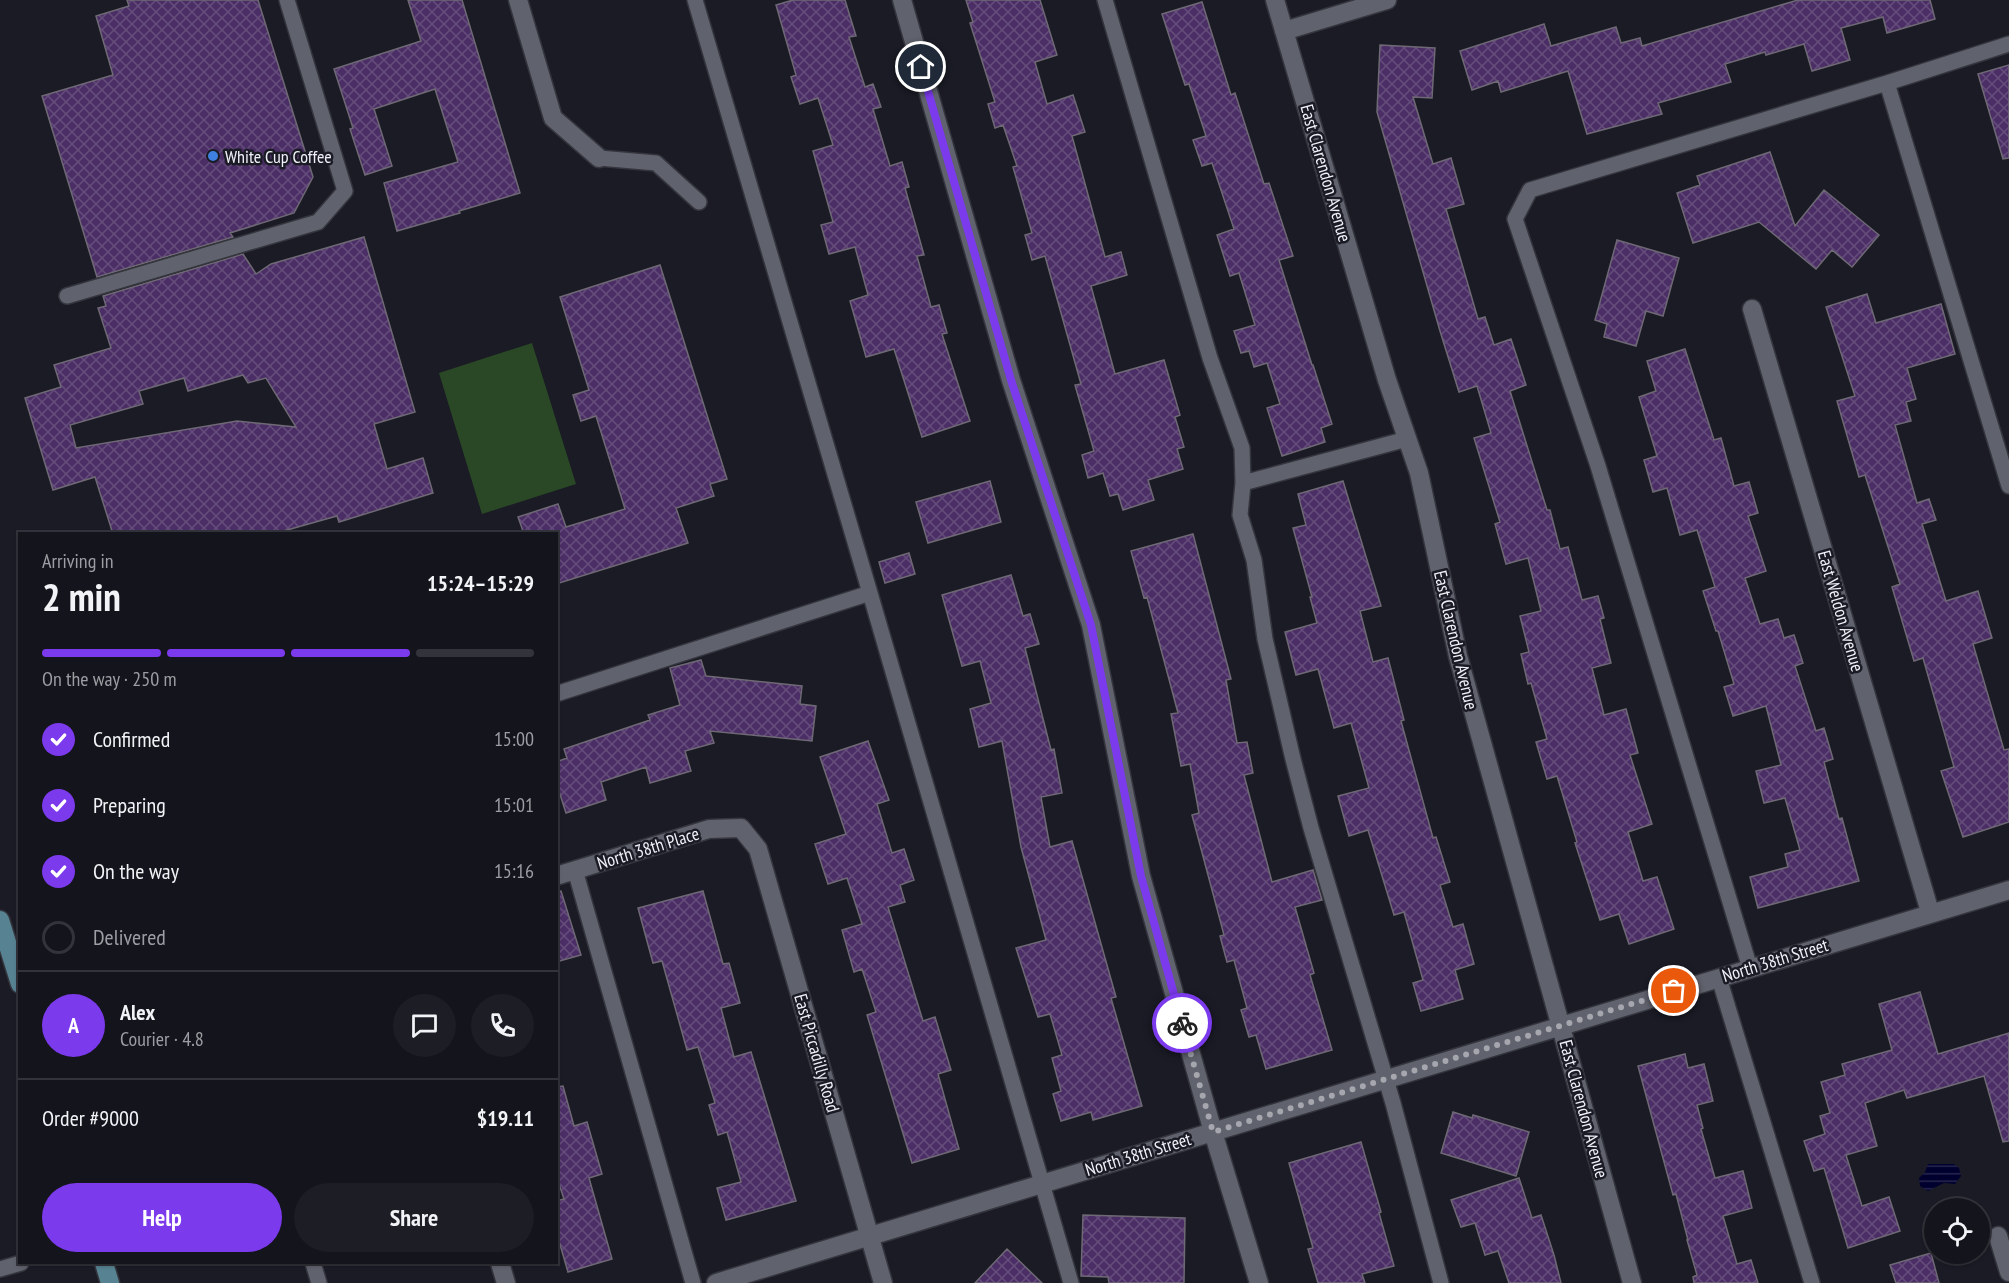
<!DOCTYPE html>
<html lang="en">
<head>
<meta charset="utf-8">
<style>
  :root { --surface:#14141c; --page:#1d1d25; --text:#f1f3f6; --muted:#9d9ea3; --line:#33333b; --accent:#7c3aed }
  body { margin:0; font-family:"PT Sans Narrow",sans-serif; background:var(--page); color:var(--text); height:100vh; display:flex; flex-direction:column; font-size:22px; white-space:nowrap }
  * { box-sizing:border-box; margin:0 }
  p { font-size:20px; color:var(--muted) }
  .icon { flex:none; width:33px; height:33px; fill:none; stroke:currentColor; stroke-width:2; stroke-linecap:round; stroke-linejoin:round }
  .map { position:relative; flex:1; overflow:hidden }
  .details { position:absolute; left:18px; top:532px; width:540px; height:732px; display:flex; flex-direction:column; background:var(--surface); border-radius:0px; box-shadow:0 2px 4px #0004,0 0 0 2px var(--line) }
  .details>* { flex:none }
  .buttons { position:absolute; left:1924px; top:1198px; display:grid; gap:12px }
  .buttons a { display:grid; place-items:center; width:66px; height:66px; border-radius:50%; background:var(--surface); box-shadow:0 2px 4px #0004,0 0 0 2px var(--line); font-size:30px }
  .pin { position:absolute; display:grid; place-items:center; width:51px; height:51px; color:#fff; margin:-26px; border:3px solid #fff; border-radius:50%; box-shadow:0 2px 6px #0007 }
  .courier { position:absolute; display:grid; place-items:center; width:60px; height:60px; margin:-30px; border:4px solid #7c3aed; border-radius:50%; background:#fff; color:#222; box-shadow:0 2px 8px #0007 }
  .summary em { font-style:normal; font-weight:700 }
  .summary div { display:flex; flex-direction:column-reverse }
  .summary { display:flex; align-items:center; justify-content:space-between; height:102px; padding:0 24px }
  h1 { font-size:39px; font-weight:700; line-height:45px }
  .bar { display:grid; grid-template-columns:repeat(4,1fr); gap:9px 6px; align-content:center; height:72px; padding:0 24px }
  .bar i { height:8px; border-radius:4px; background:var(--line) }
  .bar .selected { background:var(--accent) }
  .bar p { grid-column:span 4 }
  .line { display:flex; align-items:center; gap:15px; padding:0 24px; border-top:2px solid var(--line) }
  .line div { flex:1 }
  .round { display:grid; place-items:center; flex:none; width:63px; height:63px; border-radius:32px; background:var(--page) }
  ol { padding:0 24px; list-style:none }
  li { display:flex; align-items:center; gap:18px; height:66px }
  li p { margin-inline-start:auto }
  li .icon { padding:6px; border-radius:50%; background:var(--accent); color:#fff; stroke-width:4 }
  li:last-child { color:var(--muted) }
  li i { width:33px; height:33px; border:3px solid var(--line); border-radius:50% }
  .button { display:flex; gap:12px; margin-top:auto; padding:12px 24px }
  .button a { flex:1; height:69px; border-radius:36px; background:var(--accent); color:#fff; font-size:24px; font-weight:700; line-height:69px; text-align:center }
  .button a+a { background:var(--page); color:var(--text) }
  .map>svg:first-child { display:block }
  .green { fill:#2a4825 }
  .water { fill:url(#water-rules) }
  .building { fill:url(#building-cross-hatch); stroke:#6e6974; stroke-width:1.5; fill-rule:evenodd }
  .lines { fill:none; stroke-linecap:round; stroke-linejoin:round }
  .lane-casing { stroke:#34353d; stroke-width:18 }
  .street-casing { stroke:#34353d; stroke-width:21 }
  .secondary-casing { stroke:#34353d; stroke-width:21 }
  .lane { stroke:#60626d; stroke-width:15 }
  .street { stroke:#60626d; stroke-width:18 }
  .secondary { stroke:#578291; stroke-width:18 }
  .done { stroke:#a5a6ae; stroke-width:6; stroke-dasharray:0 10.8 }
  .route { stroke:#7c3aed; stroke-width:8 }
  .shop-dot { fill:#3f7fe0; stroke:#1a1b25; stroke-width:2 }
  .labels { text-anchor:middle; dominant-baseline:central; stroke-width:5; stroke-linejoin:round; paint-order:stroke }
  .poi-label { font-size:18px; fill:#f0f1f8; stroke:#1a1b25; text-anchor:start }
  .street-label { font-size:18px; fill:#f0f1f8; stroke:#1a1b25 }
</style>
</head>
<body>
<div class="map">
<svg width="2009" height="1283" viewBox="0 0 2009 1283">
  <defs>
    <pattern id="water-rules" width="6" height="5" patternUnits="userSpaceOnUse" patternTransform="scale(1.5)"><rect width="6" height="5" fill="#00002f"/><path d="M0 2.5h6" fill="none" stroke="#26264e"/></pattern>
    <pattern id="building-cross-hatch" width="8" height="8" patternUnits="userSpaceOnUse" patternTransform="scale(1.5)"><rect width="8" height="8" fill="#4b2e65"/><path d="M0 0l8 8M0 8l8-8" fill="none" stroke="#654d7c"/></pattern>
  </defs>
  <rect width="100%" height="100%" fill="#1a1b25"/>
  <path class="green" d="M532,343L576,484L482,514L439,373Z"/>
  <path class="water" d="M1928,1164H1954L1959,1168L1961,1176L1955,1184L1944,1183L1928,1191L1920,1186L1919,1178L1925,1172Z"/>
  <path class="building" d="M127,0H258L313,177L294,213L230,233L233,237L97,277L42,96L113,75L96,16L129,6Z
    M408,0H462L520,193L459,211L460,213L397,231L384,183L458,162L435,89L374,109L392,166L365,175L350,129L353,128L334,69L421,41Z
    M793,0H845L856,36L849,37L865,87L873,84L881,107L873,109L890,166L902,162L909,187L905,188L924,255L917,256L931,307L939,305L947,333L942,334L970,421L922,437L894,349L866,357L850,301L868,295L855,247L829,254L821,225L833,222L813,151L833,145L818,98L800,104L791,77L796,75L776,5Z
    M966,0H1040L1057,55L1035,62L1047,104L1073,95L1085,132L1072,136L1105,257L1121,252L1127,275L1091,286L1115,374L1164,360L1180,415L1175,417L1184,447L1177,449L1183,469L1148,480L1154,500L1123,510L1118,494L1110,496L1103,473L1088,478L1082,455L1094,451L1075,385L1081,384L1045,256L1032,260L1025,235L1032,233L1013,167L1017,166L1003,125L995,128L988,104L995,102L970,23L973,22Z
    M1798,0H1930L1935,19L1887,33L1883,17L1841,28L1850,60L1812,71L1804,44L1766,55L1765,52L1725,64L1731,82L1658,103L1662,114L1587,134L1568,71L1501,92L1498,81L1472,90L1460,51L1544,24L1551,46L1616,27L1621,43L1640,38L1642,46Z
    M1202,2L1231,95L1235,93L1264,184L1269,183L1293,256L1279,260L1312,365H1313L1332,424L1321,428L1325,442L1282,456L1267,408L1280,404L1267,363L1254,367L1249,351L1241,353L1234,331L1255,325L1239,273L1230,276L1217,235L1234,229L1212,163L1202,166L1193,140L1206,136L1189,84L1185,85L1162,14Z
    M1380,45L1435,48L1432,98L1413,97L1433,164L1451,158L1464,204L1446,209L1478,319L1485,317L1494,345L1511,339L1526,385L1510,391L1547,510H1550L1560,549L1568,547L1582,600L1598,596L1604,618L1600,619L1611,663L1592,668L1604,715L1626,709L1638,753L1630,755L1652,824L1628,832L1643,881L1657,877L1674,929L1629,944L1619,914L1600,920L1575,843L1577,842L1557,776L1547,779L1536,742L1547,739L1531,683L1528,684L1521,654L1529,652L1520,616L1541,611L1528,558L1506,564L1495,524L1500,522L1474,438L1491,433L1477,386L1459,392L1440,331L1377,112Z
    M2009,65V158L2003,159L1978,74Z
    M1770,152L1795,226L1824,190L1879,235L1852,267L1832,250L1816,269L1759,222L1693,243L1677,193L1700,185L1697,176Z
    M364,237L415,412L374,424L387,469L423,458L433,493L339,522L337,516L273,534H113L95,477L53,490L25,398L61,387L54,365L111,348L98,308L106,306L103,296L243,254L256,274L271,264ZM243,375L248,383L266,378L296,427L237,421L76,448L70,425L143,404L139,391L184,378L188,391Z
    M1617,240L1679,258L1663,316L1646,311L1636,346L1604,337L1607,324L1595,320Z
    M660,265L727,479L710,484L714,496L676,508L688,543L556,584V534H524L518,517L558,504L566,527L625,509L596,416L581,421L573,395L589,390L560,297Z
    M1867,294L1876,323L1941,304L1955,354L1907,368L1916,399L1906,402L1911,421L1895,425L1917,503L1929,499L1936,520L1922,524L1946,601L1978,591L1992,638L1973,644L2004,750L2009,749V822L1963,837L1941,771L1954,767L1923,658L1914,661L1892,587L1900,584L1865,475L1859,477L1837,401L1855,396L1826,307Z
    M1685,349L1714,440L1721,438L1734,486L1749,482L1758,513L1748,516L1766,571L1745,578L1760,624L1778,619L1784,638L1794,635L1803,663L1795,666L1816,731L1824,728L1833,759L1824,762L1839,819L1842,818L1859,881L1758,908L1750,877L1788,867L1785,854L1800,850L1785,798L1764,803L1756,771L1781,765L1766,706L1733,716L1724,687L1734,684L1718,631H1716L1703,591L1715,587L1697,530L1680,535L1667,488L1653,492L1644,460L1657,456L1639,397L1656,391L1647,361Z
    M990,481L1001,522L928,543L916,502Z
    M1343,481L1381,606L1360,611L1373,662L1388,658L1404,720L1401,721L1433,838L1436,837L1450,882L1440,885L1453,927L1463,924L1474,964L1455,970L1463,999L1421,1011L1413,983L1423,980L1404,912L1394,915L1368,830L1349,836L1338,796L1369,788L1351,723L1334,728L1318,669L1296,675L1285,632L1317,623L1310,597H1312L1293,528L1306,525L1298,494Z
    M1193,534L1231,679L1226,680L1237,743L1247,742L1253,773L1244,775L1272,882L1313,870L1322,900L1295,907L1314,973L1310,975L1332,1050L1266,1069L1256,1035L1249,1037L1241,1010L1247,1008L1234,960L1227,962L1220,936L1224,935L1192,815L1199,813L1190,764L1181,766L1171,714L1178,713L1147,597L1144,598L1131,551Z
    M909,553L915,574L885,583L879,562Z
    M1011,575L1023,616L1030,614L1039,644L1025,648L1051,750L1054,749L1062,793L1041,797L1050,847L1072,841L1116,997L1111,998L1142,1106L1093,1120L1091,1112L1061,1121L1053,1094L1061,1091L1052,1058L1062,1055L1050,1014L1038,1017L1016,948L1046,940L1021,847L1002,741L979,747L970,709L991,703L980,661L962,666L942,595Z
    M701,660L706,676L802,686L800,704L816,706L812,741L710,731L714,743L685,751L691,771L650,783L646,767L601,782L606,800L566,813L556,782V762L567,758L564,749L650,720L648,715L680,705L670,668Z
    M868,741L889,800L877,804L892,853L904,849L914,880L900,885L905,902L888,907L923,1021L935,1017L951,1070L938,1074L959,1149L912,1163L867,1015L876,1012L862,969L854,972L842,930L862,924L847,878L828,884L815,844L846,834L820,757Z
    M561,891L581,955L556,962V892Z
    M703,891L723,964L729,963L740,1003L721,1008L734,1057L751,1052L796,1201L726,1220L717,1188L741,1182L727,1132L718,1135L709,1105L715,1103L698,1047L687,1050L662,961L653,963L638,908Z
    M1920,992L1938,1054L2009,1033V1141L2003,1142L1984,1076L1907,1098L1904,1090L1865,1103L1877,1146L1846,1155L1862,1206L1889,1197L1900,1231L1848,1248L1824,1168L1814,1171L1804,1141L1825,1134L1820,1116L1830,1113L1821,1082L1845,1075L1842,1064L1892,1050L1879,1004Z
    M1685,1054L1688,1068L1704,1064L1713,1101L1697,1105L1703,1128L1701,1129L1715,1178L1743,1171L1752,1208L1723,1216L1737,1264L1751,1260L1758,1283H1694L1693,1277L1697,1275L1687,1240H1688L1676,1194L1673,1195L1638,1066Z
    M563,1086L574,1126L587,1122L602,1174L589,1178L612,1259L568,1272L556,1231V1201L564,1199L556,1175V1087Z
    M1453,1112L1472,1118L1473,1115L1529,1132L1516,1176L1441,1153Z
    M1361,1142L1381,1212L1379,1213L1394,1266L1362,1274L1365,1283H1318L1308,1249L1313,1248L1289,1163Z
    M1519,1178L1532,1218L1541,1215L1554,1255L1561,1283H1509L1498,1251L1485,1255L1475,1223L1461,1227L1451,1200Z
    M1083,1215L1185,1218L1184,1283H1109L1108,1277L1081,1276Z
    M1007,1249L1042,1283H975Z
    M1931,1253L1939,1283H1896L1890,1265Z"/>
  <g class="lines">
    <defs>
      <path id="lane" d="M695,0L870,593L1071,1283
        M1105,0L1210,358L1242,448L1243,483L1240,515L1254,560L1265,639L1293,759L1311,828L1393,1103L1441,1283
        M1887,83L2009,486
        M599,158L656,163L699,202
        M67,296L318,222L345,191L287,0
        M1243,483L1407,439
        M556,694L870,593
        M575,870L693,1283
        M1750,968L1598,466L1515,219L1530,190L1887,83L2009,44
        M1719,978L1812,1283
        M313,1263L319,1283
        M0,1269L21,1263"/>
      <path id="street" d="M518,0L553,118L599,158
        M902,0L1011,380L1091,625L1141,876L1213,1132L1259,1283
        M1275,0L1387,380L1419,473L1458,656L1632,1283
        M1284,31L1387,0
        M1752,309L1930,912
        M556,876L709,829L741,828L758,849L883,1283
        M1998,1236L2009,1272
        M500,1263L506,1283
        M716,1283L2009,890"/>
      <path id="secondary" d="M0,920L20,984
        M104,1263L110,1283"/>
    </defs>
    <use href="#lane" class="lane-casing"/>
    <use href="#street" class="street-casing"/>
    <use href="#secondary" class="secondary-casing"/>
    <use href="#lane" class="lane"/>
    <use href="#street" class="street"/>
    <use href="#secondary" class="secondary"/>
  </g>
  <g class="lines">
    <path class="done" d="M1182,1023L1213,1132L1674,991"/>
    <path class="route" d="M921,67L1011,380L1091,625L1141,876L1182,1023"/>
  </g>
  <circle class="shop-dot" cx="213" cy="156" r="6"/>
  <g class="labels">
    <g class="poi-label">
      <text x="225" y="156">White Cup Coffee</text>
    </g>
    <g class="street-label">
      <text transform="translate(1326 173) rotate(74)">East Clarendon Avenue</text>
      <text transform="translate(1841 611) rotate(74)">East Weldon Avenue</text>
      <text transform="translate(1456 640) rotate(77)">East Clarendon Avenue</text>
      <text transform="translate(648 848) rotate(-17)">North 38th Place</text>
      <text transform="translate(1775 960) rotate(-17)">North 38th Street</text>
      <text transform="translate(817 1053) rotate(74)">East Piccadilly Road</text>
      <text transform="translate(1584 1109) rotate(75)">East Clarendon Avenue</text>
      <text transform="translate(1138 1154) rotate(-17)">North 38th Street</text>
    </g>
  </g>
</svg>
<div class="buttons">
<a><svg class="icon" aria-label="locate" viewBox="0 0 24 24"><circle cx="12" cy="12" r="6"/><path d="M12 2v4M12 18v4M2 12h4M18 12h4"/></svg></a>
</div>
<div class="pin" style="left:1674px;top:991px;background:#ea580c"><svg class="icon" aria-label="bag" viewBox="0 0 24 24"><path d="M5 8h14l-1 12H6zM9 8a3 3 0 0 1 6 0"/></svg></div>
<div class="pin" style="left:921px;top:67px;background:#1f2937"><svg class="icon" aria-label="home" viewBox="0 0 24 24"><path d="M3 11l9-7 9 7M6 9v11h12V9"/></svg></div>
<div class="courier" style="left:1182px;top:1023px"><svg class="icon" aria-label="bike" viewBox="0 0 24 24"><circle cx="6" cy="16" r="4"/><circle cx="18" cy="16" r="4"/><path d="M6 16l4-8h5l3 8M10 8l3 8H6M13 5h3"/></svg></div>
<section class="details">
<div class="summary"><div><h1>2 min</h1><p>Arriving in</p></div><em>15:24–15:29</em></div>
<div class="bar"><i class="selected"></i><i class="selected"></i><i class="selected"></i><i></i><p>On the way · 250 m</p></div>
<ol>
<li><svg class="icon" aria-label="check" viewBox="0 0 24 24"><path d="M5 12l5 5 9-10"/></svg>Confirmed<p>15:00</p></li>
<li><svg class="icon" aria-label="check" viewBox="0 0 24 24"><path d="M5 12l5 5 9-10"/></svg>Preparing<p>15:01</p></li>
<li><svg class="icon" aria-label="check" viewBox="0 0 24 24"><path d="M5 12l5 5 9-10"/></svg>On the way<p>15:16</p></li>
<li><i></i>Delivered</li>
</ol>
<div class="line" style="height:108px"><b class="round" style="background:var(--accent);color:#fff">A</b><div><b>Alex</b><p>Courier · 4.8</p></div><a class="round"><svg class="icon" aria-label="chat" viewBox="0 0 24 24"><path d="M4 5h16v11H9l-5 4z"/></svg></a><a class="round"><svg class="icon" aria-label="phone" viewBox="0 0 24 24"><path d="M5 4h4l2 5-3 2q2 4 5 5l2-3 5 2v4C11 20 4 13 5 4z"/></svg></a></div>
<div class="line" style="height:78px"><div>Order #9000</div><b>$19.11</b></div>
<div class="button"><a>Help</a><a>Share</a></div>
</section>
</div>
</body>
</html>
